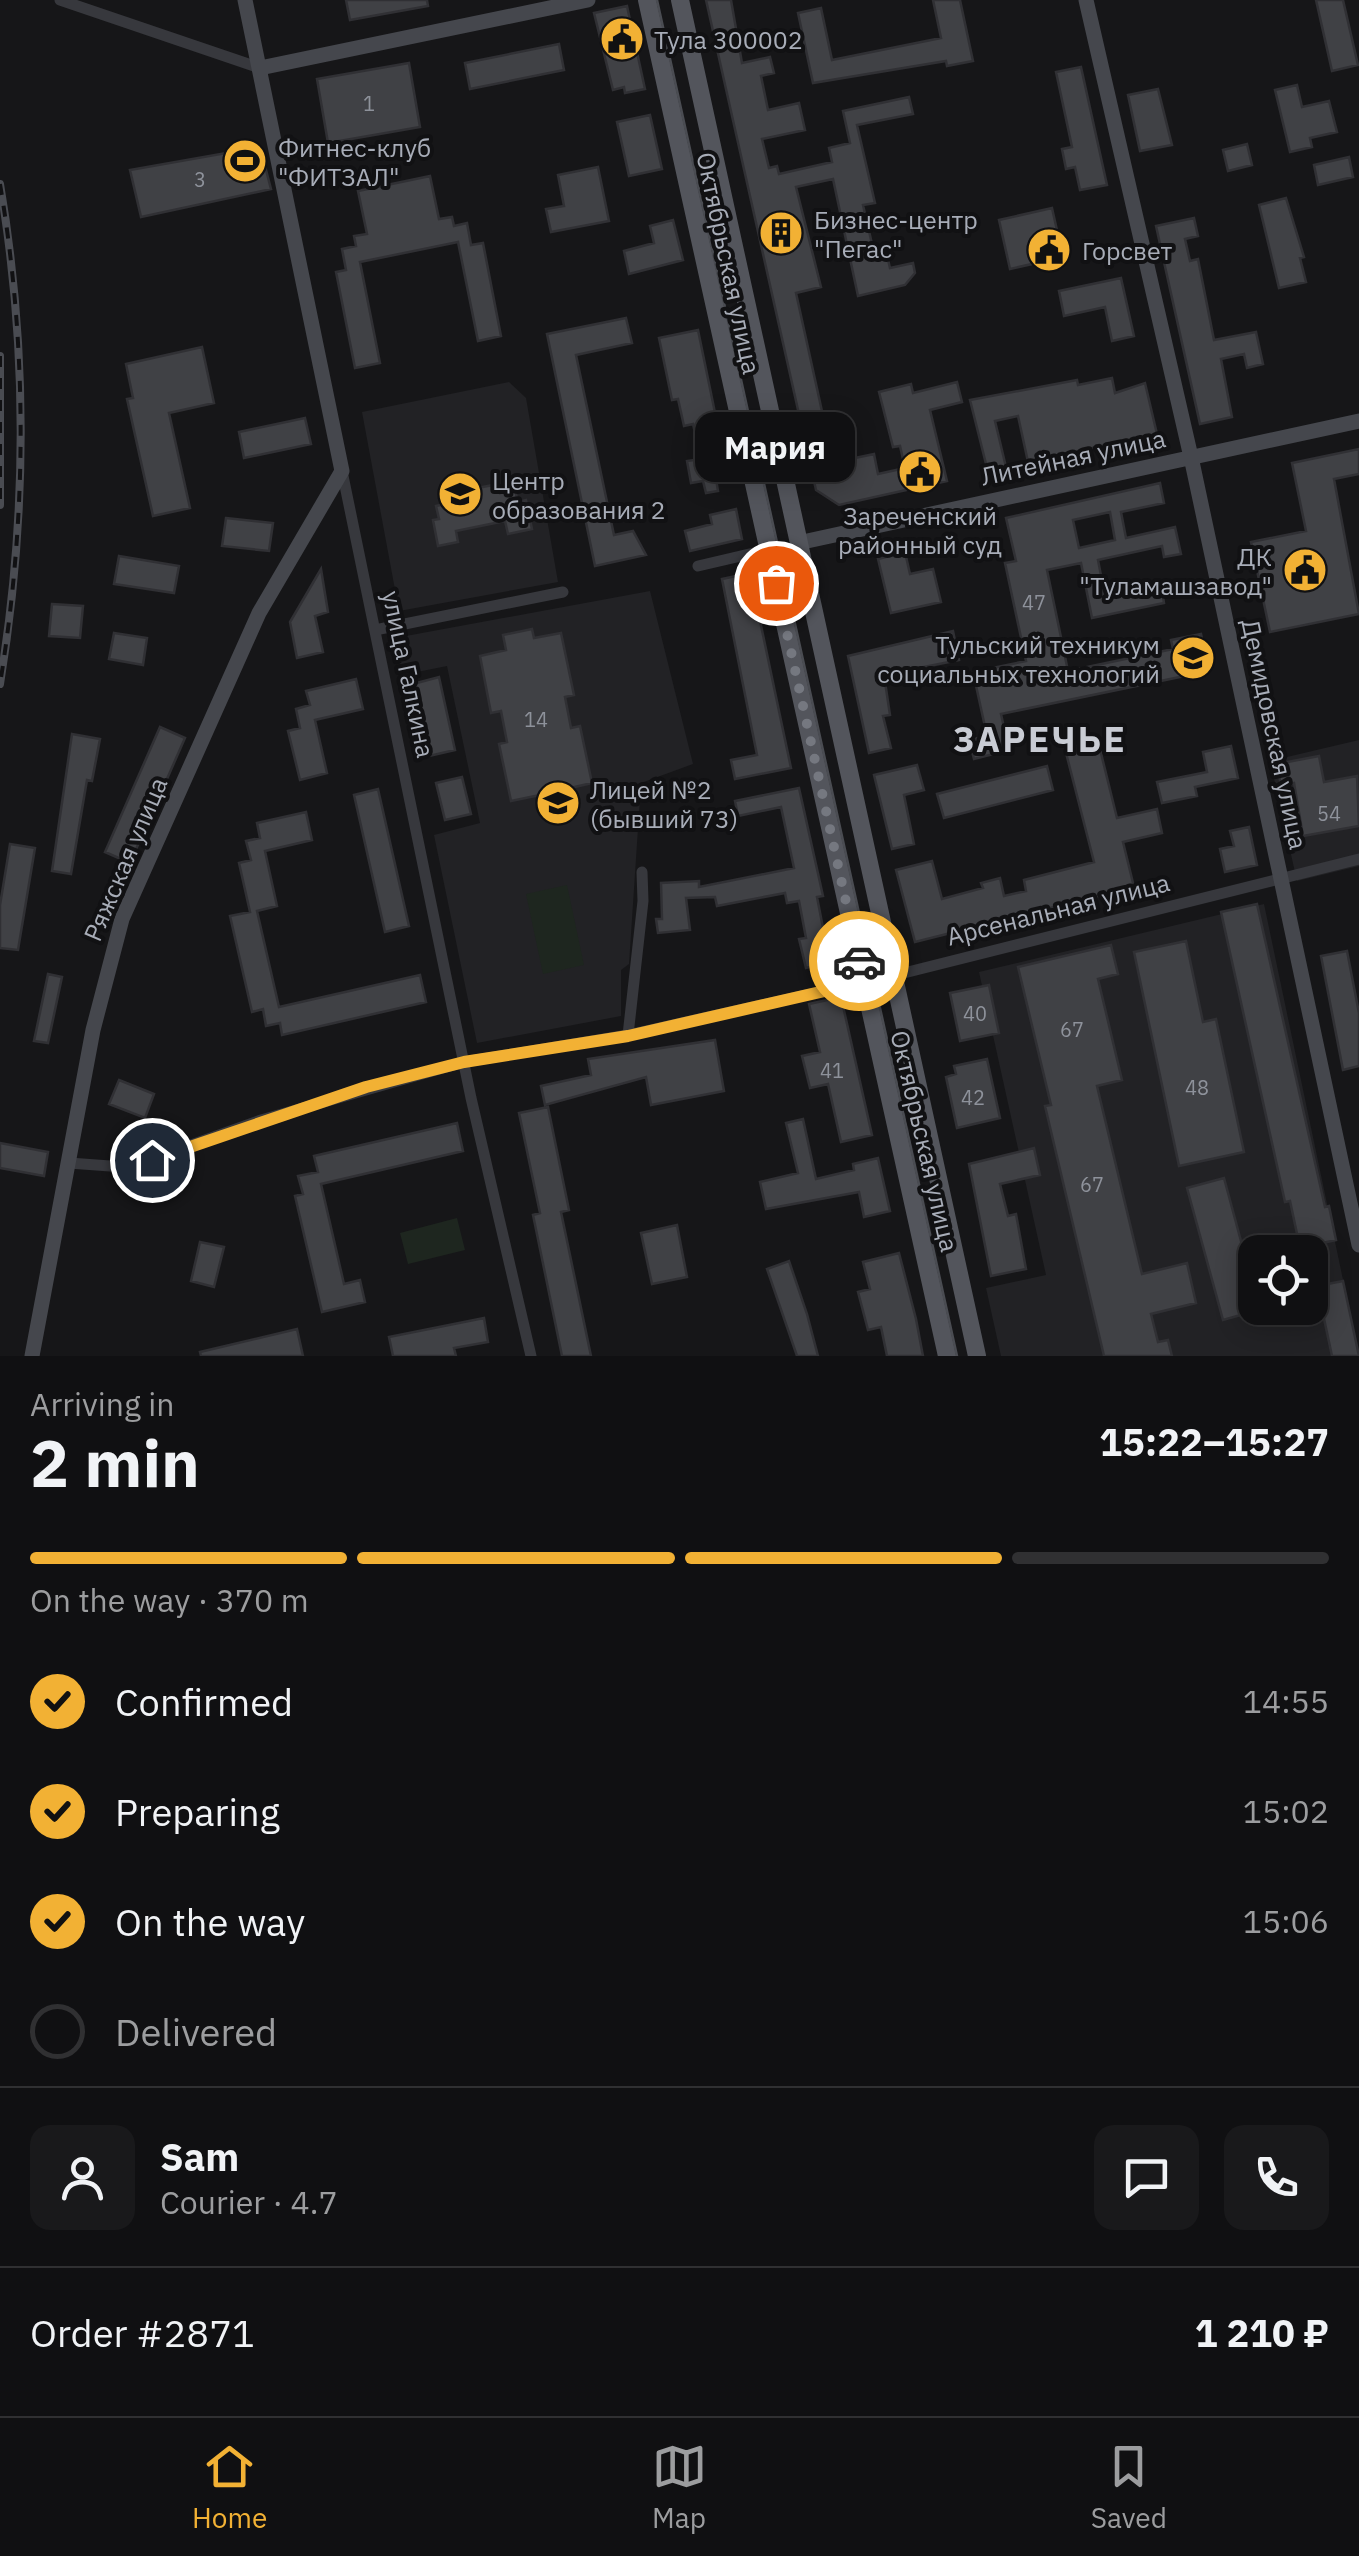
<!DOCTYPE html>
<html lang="en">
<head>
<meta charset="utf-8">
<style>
  :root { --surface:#101012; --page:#19191b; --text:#f1f3f6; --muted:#9c9d9f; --line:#303032; --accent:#f2b134 }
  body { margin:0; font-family:"IBM Plex Sans",sans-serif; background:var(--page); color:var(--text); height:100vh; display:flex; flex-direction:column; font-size:38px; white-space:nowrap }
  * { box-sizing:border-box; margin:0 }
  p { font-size:32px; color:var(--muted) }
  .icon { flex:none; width:55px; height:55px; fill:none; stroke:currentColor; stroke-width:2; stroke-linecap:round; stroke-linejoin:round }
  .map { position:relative; height:1356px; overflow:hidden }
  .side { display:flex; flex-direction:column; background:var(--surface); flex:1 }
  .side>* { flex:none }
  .buttons { position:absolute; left:1238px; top:1235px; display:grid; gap:20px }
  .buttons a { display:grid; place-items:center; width:90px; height:90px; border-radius:20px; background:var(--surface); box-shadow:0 5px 25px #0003,0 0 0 2px var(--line); font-size:50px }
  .pin { position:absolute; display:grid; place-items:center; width:85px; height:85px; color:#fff; margin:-42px; border:5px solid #fff; border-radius:50%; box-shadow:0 2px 10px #0007 }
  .courier { position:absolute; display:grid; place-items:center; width:100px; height:100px; margin:-50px; border:8px solid #f2b134; border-radius:50%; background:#fff; color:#222; box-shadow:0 2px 12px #0007 }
  .bubble { position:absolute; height:70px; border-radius:20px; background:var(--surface); box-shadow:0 5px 25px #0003,0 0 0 2px var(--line); font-size:32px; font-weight:700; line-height:70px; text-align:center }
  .headline em { font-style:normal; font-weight:700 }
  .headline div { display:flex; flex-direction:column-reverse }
  .headline { display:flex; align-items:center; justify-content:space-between; height:170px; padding:0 30px }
  h1 { font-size:65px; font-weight:700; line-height:75px }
  .bar { display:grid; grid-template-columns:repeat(4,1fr); gap:15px 10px; align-content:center; height:120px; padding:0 30px }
  .bar i { height:12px; border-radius:8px; background:var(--line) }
  .bar .on { background:var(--accent) }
  .bar p { grid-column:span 4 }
  .line { display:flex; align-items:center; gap:25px; padding:0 30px; border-top:2px solid var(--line) }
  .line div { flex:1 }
  .round { display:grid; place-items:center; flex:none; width:105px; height:105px; border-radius:20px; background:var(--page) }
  ol { padding:0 30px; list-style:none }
  li { display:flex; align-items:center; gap:30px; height:110px }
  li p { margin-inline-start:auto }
  li .icon { padding:10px; border-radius:50%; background:var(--accent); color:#111; stroke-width:4 }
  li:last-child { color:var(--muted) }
  li i { width:55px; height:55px; border:5px solid var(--line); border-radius:50% }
  .menu { display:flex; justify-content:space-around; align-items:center; height:140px; border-top:2px solid var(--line); background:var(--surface); font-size:28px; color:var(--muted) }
  .menu a { display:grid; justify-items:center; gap:5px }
  .menu .on { color:var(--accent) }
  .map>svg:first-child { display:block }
  .built { fill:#222225; fill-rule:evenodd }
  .green { fill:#1e261f }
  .building { fill:#404145; stroke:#303034; stroke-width:2.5; fill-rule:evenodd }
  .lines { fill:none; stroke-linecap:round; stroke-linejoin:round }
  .street { stroke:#37383d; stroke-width:11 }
  .secondary { stroke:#45474d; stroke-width:15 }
  .primary { stroke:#53555c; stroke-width:18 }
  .tram { stroke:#4a4c52; stroke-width:2.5 }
  .rail-casing { stroke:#4a4c52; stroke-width:8 }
  .rail { stroke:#111113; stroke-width:4; stroke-dasharray:11; stroke-linecap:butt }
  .done { stroke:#757880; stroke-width:10; stroke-dasharray:0 18 }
  .route { stroke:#f2b134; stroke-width:12 }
  .labels { text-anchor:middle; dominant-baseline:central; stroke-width:8; stroke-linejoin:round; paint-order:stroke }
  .number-label { font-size:20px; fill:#8e929b }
  .poi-label { font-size:25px; fill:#a8adb8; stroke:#111113; text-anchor:start }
  .street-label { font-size:25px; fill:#a8adb8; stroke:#111113 }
  .district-label { font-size:35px; font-weight:bold; letter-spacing:2.5px; fill:#c9ccd4; stroke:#111113 }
</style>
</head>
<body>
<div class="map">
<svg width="1359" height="1356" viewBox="0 0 1359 1356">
  <rect width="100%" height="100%" fill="#161618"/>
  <path class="built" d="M509,382L526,398L558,582L399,611L362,412Z
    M650,591L693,764L641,783L629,964L621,970V1016L477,1043L434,835L480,823L447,666L402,675L395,638Z
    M1359,740V866L1297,881L1270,761Z
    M1264,904L1359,1356H1001L986,1288L1046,1275L979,972ZM1255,1252H1310V1308H1255Z"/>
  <path class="green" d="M567,885L584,965L543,974L526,894Z
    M457,1218L465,1250L408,1264L400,1233Z"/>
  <path class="building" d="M346,0H427L428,6L350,20Z
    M706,0H731L742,63L770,57L774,73L761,76L768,110L799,103L805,130L762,139L769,168L777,166L779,174L832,162L829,148L850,143L843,111L909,97L913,114L857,125L875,203L863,205L875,257L887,255L890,268L913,263L915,273L905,285L858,296L833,179L796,187L821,287L796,293L827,434L843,431L850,459L874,454L878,474L905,468L900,446L893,447L879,392L911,384L913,393L957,382L962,402L930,410L947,481L839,505L816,490Z
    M933,0H960L973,61L947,66L946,61L813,83L798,13L821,8L832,60L941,38Z
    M1316,0H1343L1358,65L1332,71Z
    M627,6L645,89L625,93L624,87L613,90L594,13Z
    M559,44L564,70L470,89L465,63Z
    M409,63L420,127L328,143L317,79Z
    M1081,67L1107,185L1080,190L1075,167L1066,169L1062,149L1072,147L1056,72Z
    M1297,85L1302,107L1329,101L1337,132L1310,138L1312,147L1290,152L1275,90Z
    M1158,89L1172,145L1140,151L1128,95Z
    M650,115L662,169L629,176L617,122Z
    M1247,144L1252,165L1228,171L1223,150Z
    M260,147L271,189L141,217L130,170Z
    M1349,157L1353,177L1318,185L1314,165Z
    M598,167L609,221L551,232L546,209L564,206L558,175Z
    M430,176L439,219L452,217L454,226L467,223L471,245L483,243L501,336L478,341L458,242L360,262L380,363L355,368L336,272L346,270L342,249L356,246L354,236L367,234L358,191Z
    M1286,198L1304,257L1300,258L1306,282L1279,288L1259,205Z
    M1052,208L1063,257L1010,269L999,220Z
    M1194,218L1198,236L1185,239L1190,261L1198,259L1214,340L1256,332L1263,364L1247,368L1244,354L1221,359L1232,417L1200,424L1156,226Z
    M673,220L683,260L629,274L624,251L654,243L650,226Z
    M1121,278L1134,336L1112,341L1105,307L1064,316L1059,291Z
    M626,318L632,343L576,355L614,535L633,531L646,555L595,566L547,334Z
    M698,330L728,476L716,479L718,491L706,493L703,481L691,483L687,461L701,459L693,424L684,426L678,399L672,400L659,338Z
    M202,347L214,403L169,413L190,508L153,516L127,399L133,398L126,364Z
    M1112,378L1115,393L1145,383L1157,434L1028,462L1018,416L995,421L1006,467L988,472L970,400L1077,380L1078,385Z
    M305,418L311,444L244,458L239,432Z
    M1359,449V474L1334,479L1359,614L1270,632L1251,542L1306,531L1292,463Z
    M1160,483L1164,503L1121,512L1126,538L1175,527L1181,554L1164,557L1162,546L1098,560L1105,596L1161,584L1164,603L1092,618L1081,563L1047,570L1068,671L1173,649L1171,640L1201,634L1209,671L1001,714L1009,750L974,759L969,740L987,736L973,672L1026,661L1005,563L1016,561L1006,518ZM1110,512L1115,540L1079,548L1073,520Z
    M498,484L500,493L515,490L518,502L526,500L532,529L508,534L505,521L456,531L458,542L438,546L433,520L439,519L436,506L449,503L447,494Z
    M736,509L742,539L690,551L685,531L712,524L710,515Z
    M226,518L273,523L269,551L222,546Z
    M905,552L910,574L933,569L941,602L891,613L878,559Z
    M119,556L179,566L174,593L114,584Z
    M321,569L328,612L315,616L323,652L297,658L290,622Z
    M750,573L791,768L735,779L731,760L757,755L722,579Z
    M52,604L83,606L80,638L49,636Z
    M532,629L534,638L561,633L574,695L565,697L571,728L580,726L592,783L566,789L568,802L543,808L540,795L511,801L499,744L507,742L501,711L491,713L480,656L506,650L503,635Z
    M953,631L959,660L884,675L890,715L883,716L891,748L869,753L848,656Z
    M114,633L147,638L143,665L109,659Z
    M439,677L455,750L429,756L413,684Z
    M356,679L363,709L315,720L327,773L300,780L288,731L300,728L296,709L310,705L306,691Z
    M160,727L185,738L130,863L105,852Z
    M72,734L100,739L92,781L87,780L71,874L52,871Z
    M1098,741L1117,818L1157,809L1162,833L1123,842L1134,887L915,942L896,870L932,861L942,899L983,888L981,883L1000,878L1004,896L1026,891L1024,880L1094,862L1065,749Z
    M1231,746L1238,778L1195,787L1197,796L1162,803L1157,782L1207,772L1203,752Z
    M1319,756L1324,782L1357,776L1359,826L1303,836L1294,783L1281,786L1277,764Z
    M917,765L924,790L904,795L914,844L892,849L874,775Z
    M1047,766L1053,790L944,818L937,794Z
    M462,777L471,814L445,820L436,783Z
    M799,788L823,896L817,897L824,933L831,932L837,960L806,968L799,939L806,938L799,901L787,903L785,893L717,906L715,897L686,898L690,930L658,933L656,919H662L661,883L699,881V887L794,868L781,807L738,816L735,801Z
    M378,789L409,926L385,932L354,795Z
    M306,812L312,840L265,851L277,906L257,911L279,1007L420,975L426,1002L282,1035L280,1023L266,1026L263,1009L252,1012L230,916L250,912L239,863L251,860L246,841L260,838L257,823Z
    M1249,827L1257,865L1225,872L1220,849L1234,846L1230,831Z
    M10,844L35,848L18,950L0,948V905Z
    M1257,904L1325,1207L1329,1206L1336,1240L1300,1248L1290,1201L1285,1202L1221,912Z
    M1186,941L1203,1022L1216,1019L1244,1152L1179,1166L1134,952Z
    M1111,945L1118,974L1098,979L1122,1080L1097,1086L1142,1274L1187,1263L1196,1303L1151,1314L1158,1342L1168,1340L1172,1356H1104L1045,1106L1051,1105L1018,967Z
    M1347,951L1359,1013V1066L1343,1070L1321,956Z
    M48,974L62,977L48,1043L34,1041Z
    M989,985L999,1033L960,1041L950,993Z
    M841,997L872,1135L841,1142L828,1084L810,1088L802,1056L820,1052L809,1004Z
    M715,1040L724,1091L651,1105L646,1077L545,1105L541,1086L591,1075L588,1059Z
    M987,1059L1000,1118L957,1128L946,1077L956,1074L954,1066Z
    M119,1080L154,1094L145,1118L109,1104Z
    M548,1107L569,1210L561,1212L591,1356H562L533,1215L540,1213L519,1113Z
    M803,1119L816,1179L854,1170L853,1164L878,1158L890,1211L864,1217L859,1192L766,1209L760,1182L798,1173L786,1123Z
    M457,1123L463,1151L321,1184L344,1284L360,1280L365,1302L322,1312L295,1196L303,1194L298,1176L318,1172L314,1156Z
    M0,1143L48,1152L44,1176L0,1168Z
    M1034,1148L1040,1175L1000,1184L1008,1216L1016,1214L1026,1269L991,1276L969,1164Z
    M1224,1178L1255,1293V1311L1223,1320L1187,1188Z
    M677,1225L687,1277L652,1284L641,1233Z
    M200,1242L224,1247L214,1287L191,1281Z
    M899,1253L916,1319L923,1356H887L881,1327L868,1330L858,1292L870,1289L863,1262Z
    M789,1261L807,1314L818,1356H797L767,1269Z
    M1343,1281L1359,1356H1332L1317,1286Z
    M484,1318L488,1342L454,1348L456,1356H393L389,1337Z
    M297,1329L303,1356H201L200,1352Z"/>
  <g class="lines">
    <path class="street" d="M60,0L260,68
      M342,471L471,1098L531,1356
      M698,566L767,550
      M375,630L563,592
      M892,976L1359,859
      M628,1035L643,901L642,872
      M69,1163L110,1166L152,1159L261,1120L464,1062L628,1035L864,982"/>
    <path class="secondary" d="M1086,0L1191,457L1359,1245
      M260,68L588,0
      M798,543L1359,421
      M32,1356L93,1030L122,919L259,613L342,471L245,0"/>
    <path class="primary" d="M647,0L947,1356
      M680,0L977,1356"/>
    <path class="tram" d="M657,0L957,1356"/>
    <defs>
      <path id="rail" d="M0,184C28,350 27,518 0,684
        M0,356V505"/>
    </defs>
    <use href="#rail" class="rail-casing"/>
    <use href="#rail" class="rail"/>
  </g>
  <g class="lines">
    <path class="done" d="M776,583L859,961"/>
    <path class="route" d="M152,1160L366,1087L464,1062L628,1036L864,982L859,961"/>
  </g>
  <defs>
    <symbol id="civic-disc" viewBox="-11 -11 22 22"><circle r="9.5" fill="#f2b134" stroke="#111113"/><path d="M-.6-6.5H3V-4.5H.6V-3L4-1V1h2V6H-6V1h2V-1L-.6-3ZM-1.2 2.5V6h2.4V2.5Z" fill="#111"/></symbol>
    <symbol id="stadium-disc" viewBox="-11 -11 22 22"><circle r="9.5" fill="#f2b134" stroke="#111113"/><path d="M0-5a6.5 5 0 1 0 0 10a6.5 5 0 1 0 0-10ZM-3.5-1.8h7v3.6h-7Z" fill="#111"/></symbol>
    <symbol id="building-disc" viewBox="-11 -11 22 22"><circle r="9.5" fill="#f2b134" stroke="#111113"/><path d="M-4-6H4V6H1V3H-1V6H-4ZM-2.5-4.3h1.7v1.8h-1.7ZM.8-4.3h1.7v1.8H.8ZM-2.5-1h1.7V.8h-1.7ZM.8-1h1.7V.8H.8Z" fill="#111"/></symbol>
    <symbol id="school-disc" viewBox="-11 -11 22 22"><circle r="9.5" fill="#f2b134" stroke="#111113"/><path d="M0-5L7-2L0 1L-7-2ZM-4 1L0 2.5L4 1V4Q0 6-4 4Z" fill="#111"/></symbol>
    <symbol id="university-disc" viewBox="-11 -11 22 22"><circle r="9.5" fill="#f2b134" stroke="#111113"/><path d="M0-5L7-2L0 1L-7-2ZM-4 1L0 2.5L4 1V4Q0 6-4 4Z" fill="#111"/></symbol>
  </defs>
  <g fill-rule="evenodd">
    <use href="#civic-disc" x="597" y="14" width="50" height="50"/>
    <use href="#stadium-disc" x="220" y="136" width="50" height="50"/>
    <use href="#building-disc" x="756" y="208" width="50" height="50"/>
    <use href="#civic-disc" x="1024" y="225" width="50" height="50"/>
    <use href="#civic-disc" x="895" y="447" width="50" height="50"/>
    <use href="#school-disc" x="435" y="469" width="50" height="50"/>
    <use href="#civic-disc" x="1280" y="545" width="50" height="50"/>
    <use href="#university-disc" x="1168" y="633" width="50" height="50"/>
    <use href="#school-disc" x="533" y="778" width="50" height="50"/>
  </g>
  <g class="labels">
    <g class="number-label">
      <text x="369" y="103">1</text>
      <text x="200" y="179">3</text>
      <text x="1034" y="602">47</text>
      <text x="536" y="719">14</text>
      <text x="1329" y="813">54</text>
      <text x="975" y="1013">40</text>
      <text x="1072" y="1029">67</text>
      <text x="832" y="1070">41</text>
      <text x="1197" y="1087">48</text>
      <text x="973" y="1097">42</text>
      <text x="1092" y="1184">67</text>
    </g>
    <g class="poi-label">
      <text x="654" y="39">Тула 300002</text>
      <text x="278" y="147">Фитнес-клуб<tspan x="278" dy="29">"ФИТЗАЛ"</tspan></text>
      <text x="814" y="219">Бизнес-центр<tspan x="814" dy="29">"Пегас"</tspan></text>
      <text x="1082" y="250">Горсвет</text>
      <text x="492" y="480">Центр<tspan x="492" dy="29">образования 2</tspan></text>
      <text x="920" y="515" text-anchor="middle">Зареченский<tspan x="920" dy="29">районный суд</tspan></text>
      <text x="1272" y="556" text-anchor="end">ДК<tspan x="1272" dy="29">"Туламашзавод"</tspan></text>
      <text x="1160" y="644" text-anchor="end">Тульский техникум<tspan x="1160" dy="29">социальных технологий</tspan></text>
      <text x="590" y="789">Лицей №2<tspan x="590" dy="29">(бывший 73)</tspan></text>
    </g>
    <g class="street-label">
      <text transform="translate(729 263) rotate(78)">Октябрьская улица</text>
      <text transform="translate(1073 457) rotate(-12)">Литейная улица</text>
      <text transform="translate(409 674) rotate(78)">улица Галкина</text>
      <text transform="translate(1275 734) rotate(78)">Демидовская улица</text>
      <text transform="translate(125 859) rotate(-67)">Ряжская улица</text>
      <text transform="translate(1058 909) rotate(-14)">Арсенальная улица</text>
      <text transform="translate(925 1141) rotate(77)">Октябрьская улица</text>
    </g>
    <g class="district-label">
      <text x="1040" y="739">ЗАРЕЧЬЕ</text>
    </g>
  </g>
</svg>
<div class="buttons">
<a><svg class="icon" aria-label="locate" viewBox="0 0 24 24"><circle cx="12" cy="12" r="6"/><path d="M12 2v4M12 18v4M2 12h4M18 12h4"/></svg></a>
</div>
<div class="pin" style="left:776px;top:583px;background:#ea580c"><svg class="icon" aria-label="bag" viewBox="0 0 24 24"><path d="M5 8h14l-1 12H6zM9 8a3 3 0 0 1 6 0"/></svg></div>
<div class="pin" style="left:152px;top:1160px;background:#1f2937"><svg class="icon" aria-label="home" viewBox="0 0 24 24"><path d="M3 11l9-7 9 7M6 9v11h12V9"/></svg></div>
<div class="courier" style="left:859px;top:961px"><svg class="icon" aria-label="car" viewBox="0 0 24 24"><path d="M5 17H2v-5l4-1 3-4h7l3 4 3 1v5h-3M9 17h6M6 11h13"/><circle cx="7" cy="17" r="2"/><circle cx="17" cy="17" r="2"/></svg></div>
<div class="bubble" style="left:695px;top:412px;width:160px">Мария</div>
</div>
<section class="side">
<div class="headline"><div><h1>2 min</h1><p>Arriving in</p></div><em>15:22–15:27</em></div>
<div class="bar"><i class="on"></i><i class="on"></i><i class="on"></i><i></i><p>On the way · 370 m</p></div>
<ol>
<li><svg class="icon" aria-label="check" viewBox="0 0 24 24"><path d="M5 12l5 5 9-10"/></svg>Confirmed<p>14:55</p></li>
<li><svg class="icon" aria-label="check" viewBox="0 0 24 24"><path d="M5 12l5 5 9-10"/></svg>Preparing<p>15:02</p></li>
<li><svg class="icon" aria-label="check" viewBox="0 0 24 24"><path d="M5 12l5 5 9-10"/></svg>On the way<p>15:06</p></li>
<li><i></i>Delivered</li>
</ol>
<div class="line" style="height:180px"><a class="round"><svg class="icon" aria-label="person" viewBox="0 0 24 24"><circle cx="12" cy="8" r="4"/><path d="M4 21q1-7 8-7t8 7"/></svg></a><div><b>Sam</b><p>Courier · 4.7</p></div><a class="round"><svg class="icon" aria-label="chat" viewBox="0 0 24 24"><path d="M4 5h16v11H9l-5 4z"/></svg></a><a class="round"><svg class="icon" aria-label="phone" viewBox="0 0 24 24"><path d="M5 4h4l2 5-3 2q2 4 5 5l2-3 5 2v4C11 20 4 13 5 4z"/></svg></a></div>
<div class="line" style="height:130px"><div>Order #2871</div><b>1 210 ₽</b></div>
</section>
<nav class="menu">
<a class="on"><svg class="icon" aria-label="home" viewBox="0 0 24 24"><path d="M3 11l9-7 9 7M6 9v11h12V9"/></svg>Home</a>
<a><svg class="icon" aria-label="map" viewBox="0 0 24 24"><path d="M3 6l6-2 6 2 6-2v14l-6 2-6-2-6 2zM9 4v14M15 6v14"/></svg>Map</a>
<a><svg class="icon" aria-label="saved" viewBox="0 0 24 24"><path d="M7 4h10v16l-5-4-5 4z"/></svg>Saved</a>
</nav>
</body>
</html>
